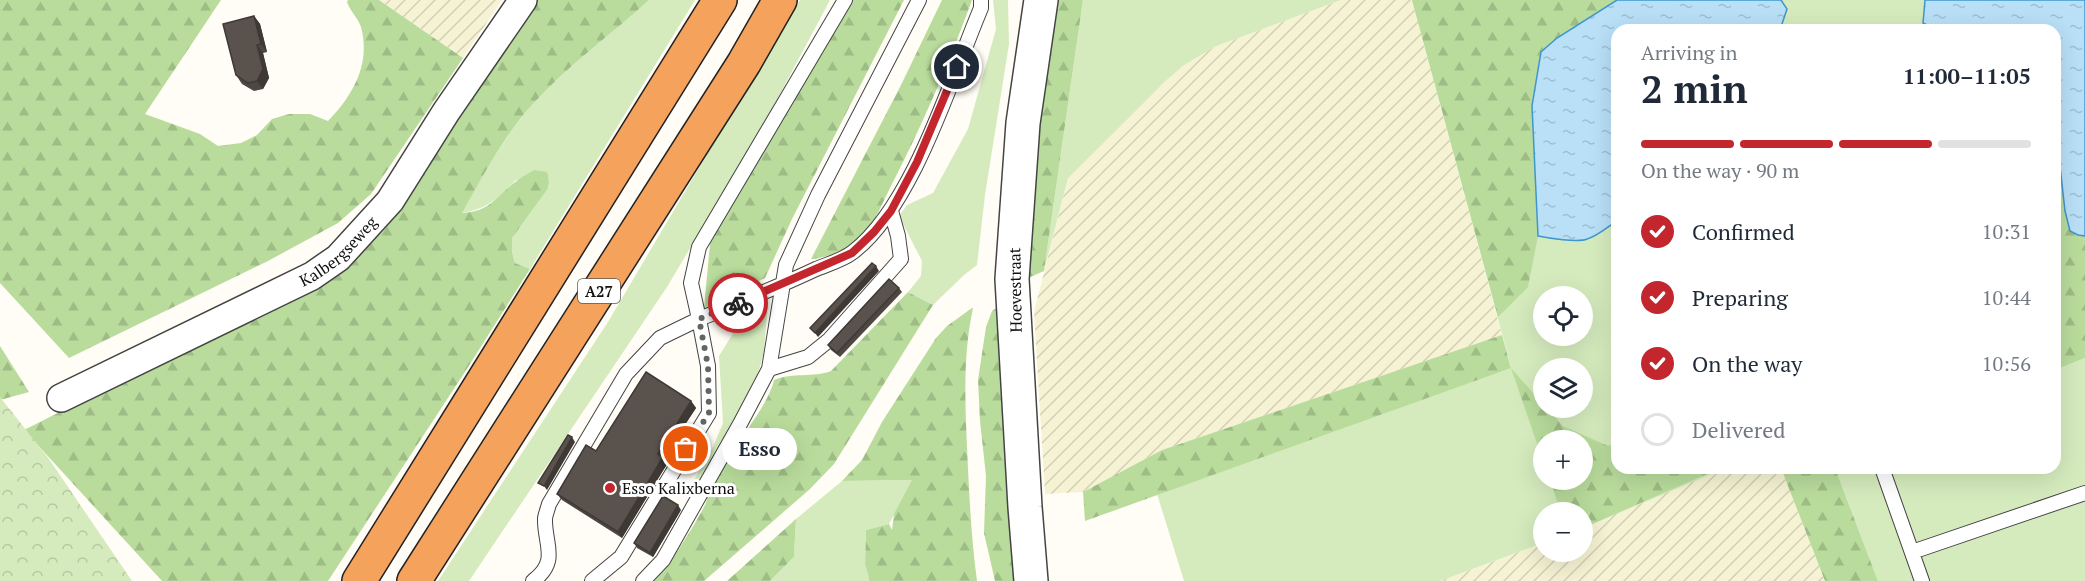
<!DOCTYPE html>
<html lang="en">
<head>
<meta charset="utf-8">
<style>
  :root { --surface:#fff; --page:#f6f6f7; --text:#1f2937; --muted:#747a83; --line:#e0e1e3; --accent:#c4262e }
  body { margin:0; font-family:"PT Serif",serif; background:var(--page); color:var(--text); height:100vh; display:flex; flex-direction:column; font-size:22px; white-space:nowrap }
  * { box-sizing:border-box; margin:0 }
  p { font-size:20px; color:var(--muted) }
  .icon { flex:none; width:33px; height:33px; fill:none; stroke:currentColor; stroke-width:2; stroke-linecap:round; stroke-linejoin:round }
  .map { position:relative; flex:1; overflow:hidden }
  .drawer { position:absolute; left:1611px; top:24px; width:450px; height:450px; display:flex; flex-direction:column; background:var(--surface); border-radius:18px; box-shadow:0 6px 24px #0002 }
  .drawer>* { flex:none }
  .controls { position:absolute; left:1533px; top:286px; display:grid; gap:12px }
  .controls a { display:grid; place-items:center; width:60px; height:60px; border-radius:50%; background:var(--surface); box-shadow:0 6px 24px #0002; font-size:30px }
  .pin { position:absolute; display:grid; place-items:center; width:51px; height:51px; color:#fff; margin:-26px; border:3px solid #fff; border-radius:50%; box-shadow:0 2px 6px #0007 }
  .courier { position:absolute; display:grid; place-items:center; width:60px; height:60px; margin:-30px; border:4px solid #c4262e; border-radius:50%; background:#fff; color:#222; box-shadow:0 2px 8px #0007 }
  .bubble { position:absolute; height:42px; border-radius:21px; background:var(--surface); box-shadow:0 6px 24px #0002; font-size:20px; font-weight:700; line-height:42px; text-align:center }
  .headline em { font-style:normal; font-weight:700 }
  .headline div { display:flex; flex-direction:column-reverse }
  .headline { display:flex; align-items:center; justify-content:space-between; height:102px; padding:0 30px }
  h1 { font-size:39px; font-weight:700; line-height:45px }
  .bar { display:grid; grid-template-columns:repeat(4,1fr); gap:9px 6px; align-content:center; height:72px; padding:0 30px }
  .bar i { height:8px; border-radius:4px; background:var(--line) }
  .bar .current { background:var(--accent) }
  .bar p { grid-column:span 4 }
  ol { padding:0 30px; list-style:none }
  li { display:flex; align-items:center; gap:18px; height:66px }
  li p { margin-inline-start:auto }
  li .icon { padding:6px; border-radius:50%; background:var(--accent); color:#fff; stroke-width:4 }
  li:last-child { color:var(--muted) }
  li i { width:33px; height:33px; border:3px solid var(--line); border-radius:50% }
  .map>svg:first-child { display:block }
  .farmland { fill:url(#farmland-furrows) }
  .grass { fill:#d5ebbd; fill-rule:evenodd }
  .forest { fill:url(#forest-firs) }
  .park { fill:url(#park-crowns) }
  .water { fill:url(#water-ripples); stroke:#3f96cf; stroke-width:1.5 }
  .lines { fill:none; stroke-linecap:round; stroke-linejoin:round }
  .service-casing { stroke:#444; stroke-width:16 }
  .minor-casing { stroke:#444; stroke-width:30 }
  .tertiary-casing { stroke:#444; stroke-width:36 }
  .motorway-casing { stroke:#222; stroke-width:36 }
  .service { stroke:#fff; stroke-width:14 }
  .minor { stroke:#fff; stroke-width:27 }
  .tertiary { stroke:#fff; stroke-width:33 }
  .motorway { stroke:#f5a25d; stroke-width:33 }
  .wall { fill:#4d4742 }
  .shaded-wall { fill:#3f3936 }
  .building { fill:#5a524d; stroke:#3f3936; stroke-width:1.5 }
  .done { stroke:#646461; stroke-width:6; stroke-dasharray:0 10.8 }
  .route { stroke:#c4262e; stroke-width:8 }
  .poi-dot { fill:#c4262e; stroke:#fff; stroke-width:2 }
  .labels { text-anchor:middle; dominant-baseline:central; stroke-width:6; stroke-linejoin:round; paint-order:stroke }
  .shield { fill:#fff; stroke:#585858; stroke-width:1.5 }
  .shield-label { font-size:15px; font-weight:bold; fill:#111 }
  .street-label { font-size:16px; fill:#111; stroke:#fff }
  .poi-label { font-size:16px; fill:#111; stroke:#fff; text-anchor:start }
</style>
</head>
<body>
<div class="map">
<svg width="2085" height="581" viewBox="0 0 2085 581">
  <defs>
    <pattern id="farmland-furrows" width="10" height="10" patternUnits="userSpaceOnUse" patternTransform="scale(1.5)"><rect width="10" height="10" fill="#f6f3d4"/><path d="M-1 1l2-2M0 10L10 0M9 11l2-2" fill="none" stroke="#d2cfb5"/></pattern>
    <pattern id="forest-firs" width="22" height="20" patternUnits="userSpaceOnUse" patternTransform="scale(1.5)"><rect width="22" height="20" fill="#b9dc9c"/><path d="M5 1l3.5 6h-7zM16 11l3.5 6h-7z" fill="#9ebc85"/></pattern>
    <pattern id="park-crowns" width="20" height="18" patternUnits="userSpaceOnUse" patternTransform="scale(1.5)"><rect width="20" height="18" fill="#d5ebbd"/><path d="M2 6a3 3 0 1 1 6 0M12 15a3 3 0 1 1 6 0" fill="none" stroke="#b6c8a1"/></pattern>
    <pattern id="water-ripples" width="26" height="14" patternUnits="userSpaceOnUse" patternTransform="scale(1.5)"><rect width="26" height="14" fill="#b9e0f7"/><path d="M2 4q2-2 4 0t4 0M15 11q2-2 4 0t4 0" fill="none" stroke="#9ebfd3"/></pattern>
  </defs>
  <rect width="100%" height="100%" fill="#fffdf5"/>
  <path class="farmland" d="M379,0H502L463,58Z
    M1341,0H1412L1502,335L1162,450L1083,492L1045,494L1034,312L1068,178L1155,90L1183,66L1214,47Z
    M1721,468H1781L1825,581H1440L1543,543L1544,552H1582L1583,528Z"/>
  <path class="grass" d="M649,0H695L530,269L515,263L512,252V238L547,190L516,180C498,199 487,209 461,213C482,177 504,137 532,105C567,66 611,35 649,0Z
    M800,0H830L764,124L667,287L469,581H438L608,322L736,105Z
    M993,0H1008L1009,44L985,195L977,265L964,275L933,305L908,292L921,276L922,261L899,216L907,205L933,193L968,129L996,29Z
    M1083,0H1341L1214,47L1183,66L1155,90L1068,178L1044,271Z
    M1412,0H2085V319L2055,331V30H1617V468H1726L1583,528L1582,513H1544L1543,543L1440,581H1184L1157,494L1511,367ZM1544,297H1582V336H1544ZM1544,369H1582V408H1544ZM1544,441H1582V480H1544Z
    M768,302L764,352L755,384L703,477L686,494L713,447L723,423L719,356L735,330Z
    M2085,358V581H1878L1835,468H2055V370Z
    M913,480L889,524L866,530L865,565L870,581H770L794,557L796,519L842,481Z"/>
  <path class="forest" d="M0,0H221L145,114L200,134L218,146L241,143L257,135L272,119L289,114H310L328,121C353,95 371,64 361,27C358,18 350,11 347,2L348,0H379L463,58L371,194L338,223L268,261L69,358L0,283Z
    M531,0H649C611,35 567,66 532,105C504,136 483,176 462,213C491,212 497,195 518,180C523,176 529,173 534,170L547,172L549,182L547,190L512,238V252L515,263L530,269L463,375L328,581H162L24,430L318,282Z
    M853,0H904L792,219L765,278L704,308L710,244L720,219Z
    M942,0H972C948,66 921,128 889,190C883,202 871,230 862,238C851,247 825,259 811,259L901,85Z
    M1053,0H1083L1044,271L1019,282Z
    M1412,0H1617L1557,38L1541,52L1532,106L1538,236L1528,287L1498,317Z
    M2055,136L2057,139L2065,211L2070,230L2078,235L2085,236V358L2055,370Z
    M908,292L933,305L834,464L810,489L704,581H653C672,562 693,528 705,505C709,496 710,486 714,478C729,451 768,408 774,380C793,372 813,378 831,371Z
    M1002,304L1022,581H995L984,533L986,476L980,421L978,380L986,327L992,311Z
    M972,308H973C963,354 965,400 967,447C969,492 971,536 977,581H870L865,565L866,530L889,524L892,530L894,514L912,480L842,481L862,460L882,422L936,338L947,326Z
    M1502,335L1511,368L1543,404L1544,408H1547L1563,426L1608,446L1617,444V468H1721L1583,528L1582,513H1561L1550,480H1582V441H1544L1543,461L1511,368L1085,521L1083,492L1162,450Z
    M0,346L29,392L0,400Z
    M1781,468H1835L1878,581H1825Z
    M796,519L794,557L770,581H727Z"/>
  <path class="park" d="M0,397L49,459L132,581H0Z"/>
  <path class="water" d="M1617,0H1781L1787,9L1780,30H1617V221C1607,227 1598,236 1587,239C1578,243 1548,238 1538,236L1532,106L1541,52L1557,38Z
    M1925,0H2085V236L2078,235L2070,231L2065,211L2057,139L2055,136V30H1937L1923,23Z"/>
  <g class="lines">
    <defs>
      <path id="service" d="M769,369L808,357L829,340L901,259L898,236L891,211
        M1882,468L1922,581
        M1912,552L2085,493
        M533,581C560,561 544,544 545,518C546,513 548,508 549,504L626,374L660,338L699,319L691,283L699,247L845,0
        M592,581L621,557L709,413L708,366L699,319C738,303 778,287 816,269C828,264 843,260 853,252C913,206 951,79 981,8V0
        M643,581L663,560L740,424L769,369L786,265L818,195L919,0"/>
      <g id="minor">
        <path id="s1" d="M61,398L312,276L338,258L390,201L446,112L523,0"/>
      </g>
      <path id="tertiary" d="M1031,581L1025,507L1012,279L1023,123L1041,0"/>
      <path id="motorway" d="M359,581L720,0
        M414,581L744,63L780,0"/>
    </defs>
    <use href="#service" class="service-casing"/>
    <use href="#minor" class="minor-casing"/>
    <use href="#tertiary" class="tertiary-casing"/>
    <use href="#motorway" class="motorway-casing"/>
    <use href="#service" class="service"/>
    <use href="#minor" class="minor"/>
    <use href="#tertiary" class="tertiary"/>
    <use href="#motorway" class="motorway"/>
  </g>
  <path class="wall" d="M254,16L260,24L267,52L263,53L269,78L263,89L254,91L242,84L236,75Z
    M899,288L902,292L840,357L831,350L828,345Z
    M691,401L696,408L663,458L667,464L622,538L562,500L557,494L596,451Z
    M681,510L653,557L637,548L634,543Z"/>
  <path class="shaded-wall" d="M254,16L260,24L267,52L261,44Z
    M257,45L263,53L269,78L263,89L257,81Z
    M876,266L879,271L818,337L815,333Z
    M691,401L696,408L663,458L667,464L622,538L618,532L658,454Z
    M572,437L575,442L547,490L544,486Z
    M678,505L681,510L653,557L650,553Z"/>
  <path class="building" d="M254,16L261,44L257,45L263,69L257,81L248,83L236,75L223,24Z
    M872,263L876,266L815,333L810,328Z
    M889,279L899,288L837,353L828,345Z
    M646,372L691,401L658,454L663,457L618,532L557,494L586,445L596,451Z
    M568,435L572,437L544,486L538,483Z
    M663,496L678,505L650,553L634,543Z"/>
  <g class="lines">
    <path class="done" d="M686,449L709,413L708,366L699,319L738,303"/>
    <path class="route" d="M738,303L852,253L874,232L891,211L917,162L957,67"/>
  </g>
  <circle class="poi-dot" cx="610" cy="488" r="6"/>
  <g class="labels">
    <rect class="shield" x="578" y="279" width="42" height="24" rx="4.5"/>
    <g class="shield-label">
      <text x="599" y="291">A27</text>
    </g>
    <g class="street-label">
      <text stroke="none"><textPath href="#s1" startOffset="315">Kalbergseweg</textPath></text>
      <text transform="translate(1015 290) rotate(-91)">Hoevestraat</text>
    </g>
    <g class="poi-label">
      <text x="622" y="488">Esso Kalixberna</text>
    </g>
  </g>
</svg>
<div class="controls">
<a><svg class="icon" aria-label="locate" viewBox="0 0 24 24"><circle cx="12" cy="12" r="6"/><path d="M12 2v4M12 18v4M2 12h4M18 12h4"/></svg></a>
<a><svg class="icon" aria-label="layers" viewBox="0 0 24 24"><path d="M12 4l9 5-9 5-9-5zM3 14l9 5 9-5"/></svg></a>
<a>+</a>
<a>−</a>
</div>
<div class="pin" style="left:686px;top:449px;background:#ea580c"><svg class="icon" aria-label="bag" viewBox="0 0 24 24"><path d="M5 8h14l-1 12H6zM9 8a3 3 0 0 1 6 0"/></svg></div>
<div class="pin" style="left:957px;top:67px;background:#1f2937"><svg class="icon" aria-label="home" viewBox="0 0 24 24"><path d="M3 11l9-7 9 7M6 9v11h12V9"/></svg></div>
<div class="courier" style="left:738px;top:303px"><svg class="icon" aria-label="bike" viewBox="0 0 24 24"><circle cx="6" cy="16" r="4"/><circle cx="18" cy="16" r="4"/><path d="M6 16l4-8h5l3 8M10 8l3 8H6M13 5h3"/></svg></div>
<div class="bubble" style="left:722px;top:428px;width:75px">Esso</div>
<section class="drawer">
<div class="headline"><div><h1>2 min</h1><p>Arriving in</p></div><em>11:00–11:05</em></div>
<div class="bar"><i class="current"></i><i class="current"></i><i class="current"></i><i></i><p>On the way · 90 m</p></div>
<ol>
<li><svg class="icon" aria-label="check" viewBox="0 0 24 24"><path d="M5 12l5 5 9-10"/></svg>Confirmed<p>10:31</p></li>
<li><svg class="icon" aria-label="check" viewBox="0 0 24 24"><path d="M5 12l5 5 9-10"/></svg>Preparing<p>10:44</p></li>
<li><svg class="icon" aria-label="check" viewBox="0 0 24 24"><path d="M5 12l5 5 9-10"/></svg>On the way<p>10:56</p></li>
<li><i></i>Delivered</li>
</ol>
</section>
</div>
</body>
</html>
